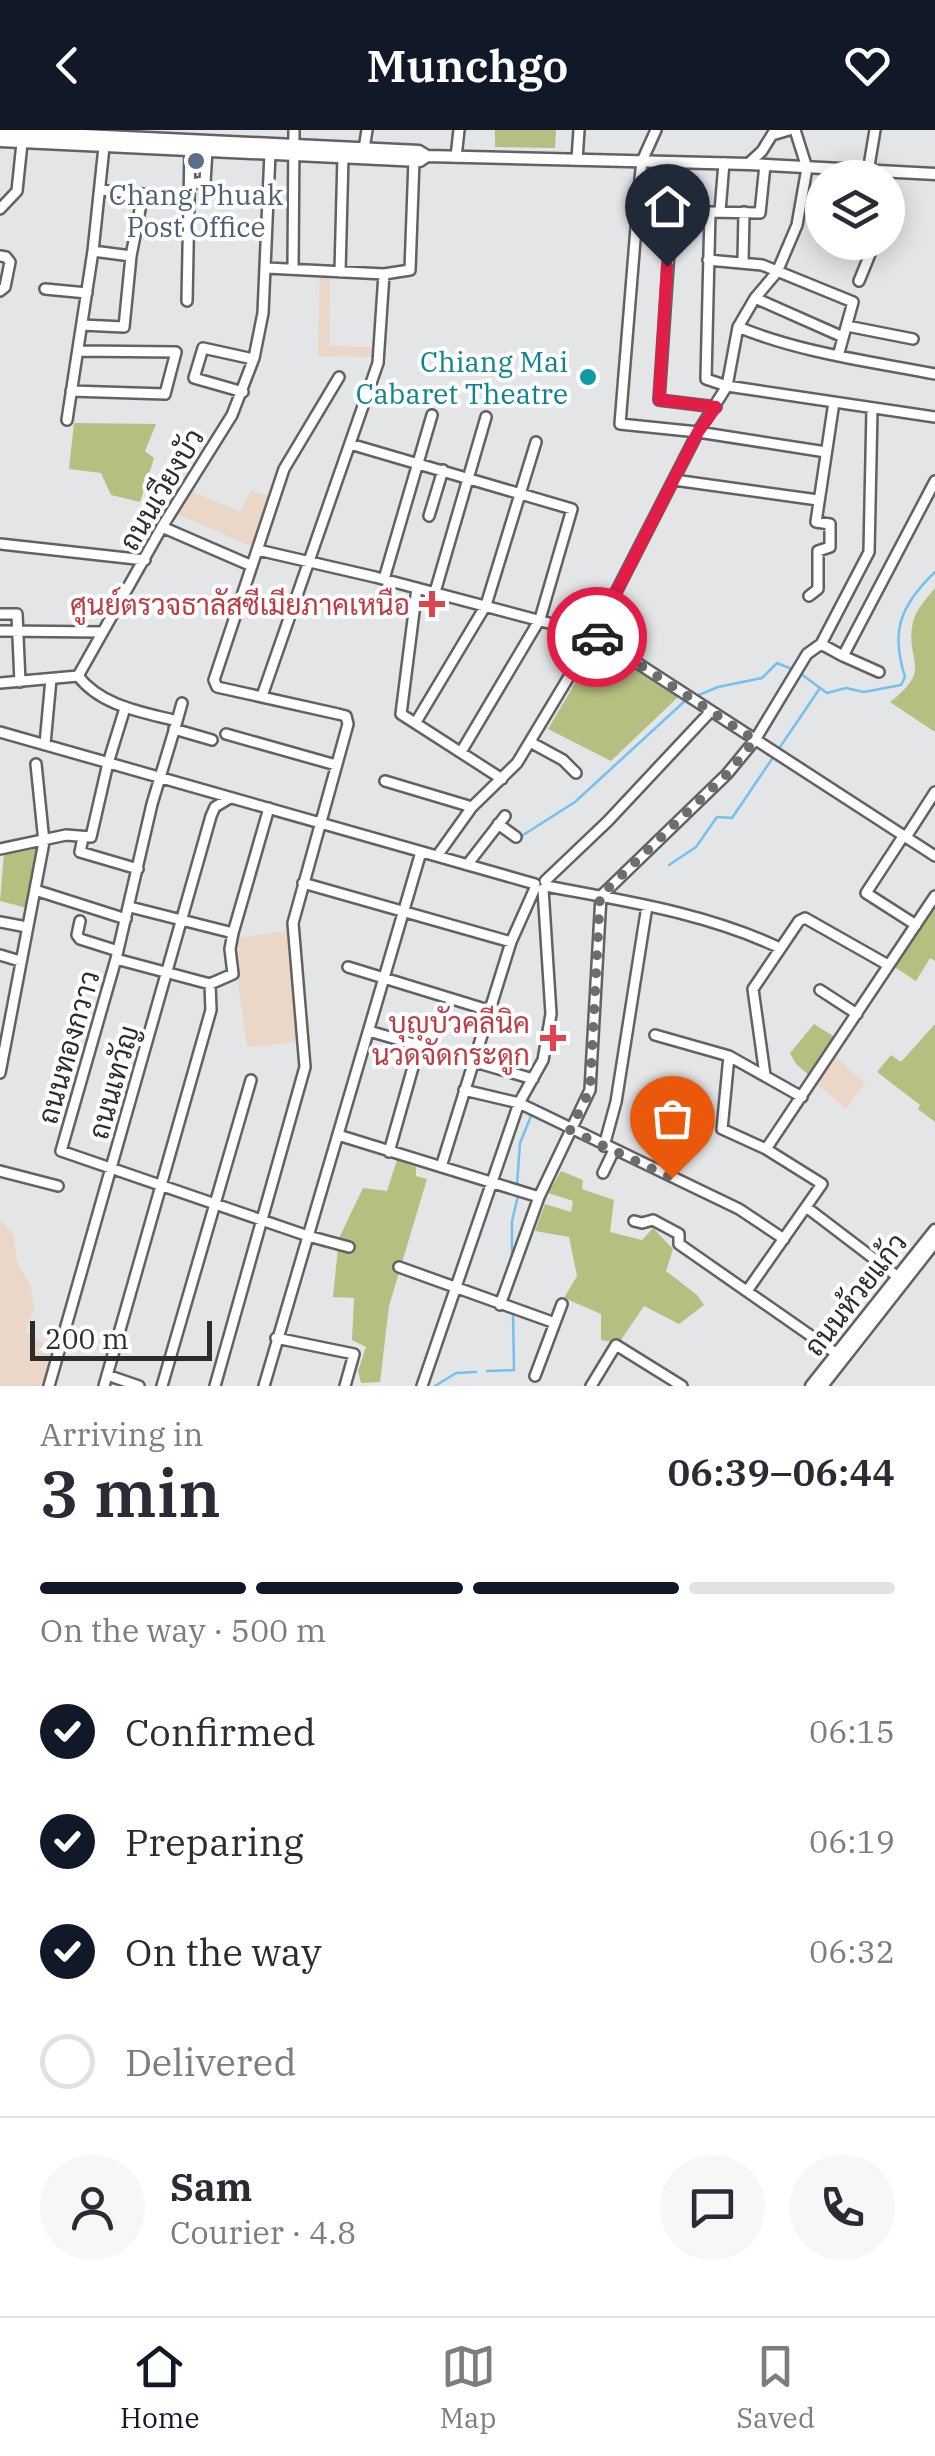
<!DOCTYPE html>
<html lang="en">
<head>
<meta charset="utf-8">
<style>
  :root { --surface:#fff; --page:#f7f7f7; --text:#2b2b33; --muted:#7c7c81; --line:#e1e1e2; --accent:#111827 }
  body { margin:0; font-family:"IBM Plex Serif",Sarabun,serif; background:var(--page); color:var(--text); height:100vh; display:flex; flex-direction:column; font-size:38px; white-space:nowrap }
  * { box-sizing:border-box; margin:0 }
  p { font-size:32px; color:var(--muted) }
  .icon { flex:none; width:55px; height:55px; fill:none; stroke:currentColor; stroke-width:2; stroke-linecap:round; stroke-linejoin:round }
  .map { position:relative; height:1256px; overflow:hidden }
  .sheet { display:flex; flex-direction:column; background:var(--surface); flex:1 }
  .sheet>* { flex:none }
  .tools { position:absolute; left:805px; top:30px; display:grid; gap:20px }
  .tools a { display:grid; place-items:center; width:100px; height:100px; border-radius:50%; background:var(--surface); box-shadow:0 5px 25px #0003; font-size:50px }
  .scale { position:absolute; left:30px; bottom:25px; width:182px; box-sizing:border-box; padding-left:10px; border:5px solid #2c2c2d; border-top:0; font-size:28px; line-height:35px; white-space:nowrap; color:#2c2c2d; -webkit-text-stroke:8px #fff; paint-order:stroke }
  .pin { position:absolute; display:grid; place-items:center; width:85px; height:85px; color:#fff; margin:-102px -42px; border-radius:50% 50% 50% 0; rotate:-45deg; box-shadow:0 0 10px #0007 }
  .pin .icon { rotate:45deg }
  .courier { position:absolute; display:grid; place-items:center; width:100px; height:100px; margin:-50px; border:8px solid #e11d48; border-radius:50%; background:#fff; color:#222; box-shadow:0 2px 12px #0007 }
  .overview em { font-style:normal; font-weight:600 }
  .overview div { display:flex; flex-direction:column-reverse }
  .overview { display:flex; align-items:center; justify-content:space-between; height:170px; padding:0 40px }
  h1 { font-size:65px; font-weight:600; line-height:75px }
  .bar { display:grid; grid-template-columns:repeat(4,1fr); gap:15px 10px; align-content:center; height:120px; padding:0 40px }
  .bar i { height:12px; border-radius:8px; background:var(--line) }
  .bar .selected { background:var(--accent) }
  .bar p { grid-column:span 4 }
  .line { display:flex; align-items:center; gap:25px; padding:0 40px; border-top:2px solid var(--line) }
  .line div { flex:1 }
  .round { display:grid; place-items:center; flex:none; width:105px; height:105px; border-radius:52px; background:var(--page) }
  ol { padding:0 40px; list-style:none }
  li { display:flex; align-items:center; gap:30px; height:110px }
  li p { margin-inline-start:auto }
  li .icon { padding:10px; border-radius:50%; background:var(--accent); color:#fff; stroke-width:4 }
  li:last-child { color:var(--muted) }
  li i { width:55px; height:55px; border:5px solid var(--line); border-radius:50% }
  header { display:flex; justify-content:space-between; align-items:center; height:130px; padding:0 40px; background:var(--accent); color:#fff; font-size:45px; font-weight:600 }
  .menu { display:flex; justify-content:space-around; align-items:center; height:140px; border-top:2px solid var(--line); background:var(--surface); font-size:28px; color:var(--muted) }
  .menu a { display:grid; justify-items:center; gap:5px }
  .menu .selected { color:var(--accent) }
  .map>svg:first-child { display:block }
  .commercial { fill:#ead7c7 }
  .green { fill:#b5c080 }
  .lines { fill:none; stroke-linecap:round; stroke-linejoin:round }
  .stream { stroke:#74c0ef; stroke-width:2.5 }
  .minor-casing { stroke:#626263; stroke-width:14 }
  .major-casing { stroke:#626263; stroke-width:15 }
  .minor { stroke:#fff; stroke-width:9 }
  .major { stroke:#fff; stroke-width:10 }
  .done { stroke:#6c6d6e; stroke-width:10; stroke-dasharray:0 18 }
  .route { stroke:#e11d48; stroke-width:12 }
  .service-dot { fill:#5c6f8a; stroke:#fff; stroke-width:4 }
  .culture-dot { fill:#0f9aa8; stroke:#fff; stroke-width:4 }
  .health-dot { fill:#e0444e; stroke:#fff; stroke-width:4 }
  .labels { text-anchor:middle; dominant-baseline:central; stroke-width:8; stroke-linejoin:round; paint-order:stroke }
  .service-label { font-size:28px; fill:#4e5e75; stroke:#fff }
  .culture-label { font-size:28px; fill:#0d838f; stroke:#fff; text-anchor:end }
  .street-label { font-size:28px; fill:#2c2c2d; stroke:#fff }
  .health-label { font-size:28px; fill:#be3a42; stroke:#fff; text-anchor:end }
</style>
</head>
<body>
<header><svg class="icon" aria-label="back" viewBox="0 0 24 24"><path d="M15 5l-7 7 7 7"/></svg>Munchgo<svg class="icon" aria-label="heart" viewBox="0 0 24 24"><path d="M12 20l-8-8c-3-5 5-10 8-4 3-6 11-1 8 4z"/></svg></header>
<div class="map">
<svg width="935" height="1256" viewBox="0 0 935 1256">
  <rect width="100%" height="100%" fill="#e4e5e6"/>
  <path class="commercial" d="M320,144H330L329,216L376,217V227L318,226Z
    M189,360L240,382L251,360L271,367L253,417L177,384Z
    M290,800L300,912L247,917L232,809Z
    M832,924L865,953L846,979L813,951Z
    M0,1091L13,1104L17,1132L31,1157L34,1179L25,1202L57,1221L46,1256H0Z"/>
  <path class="green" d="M495,0H556L555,18L495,17Z
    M74,293L156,294L145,321L154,328L140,372L111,365L101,343L69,339Z
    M935,458V602L890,572C935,537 904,532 913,492C916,479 927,468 935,458Z
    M597,516L678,567L611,631L548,599Z
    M39,717L27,778L0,771L4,723Z
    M935,772V831L930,828L916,851L893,836Z
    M814,894L838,909L812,948L796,934L790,923Z
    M935,894V992L918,979L920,975L877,942L891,925L901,932Z
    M397,1030L416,1037V1046L427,1049L389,1176L380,1252L361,1253L358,1241L366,1217L352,1210L354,1168L333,1167L339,1108L363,1058L387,1061Z
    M561,1041L583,1050L582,1059L614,1070L610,1102L642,1110L653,1098L673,1119L666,1141L697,1165L704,1175L679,1194L644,1176L619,1213L601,1210V1184L564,1168L577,1146L569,1107L535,1101L545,1074L571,1082L573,1071L548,1063Z"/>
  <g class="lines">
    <path class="stream" d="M801,544L827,563L846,558L864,562L901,555L905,547C890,500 901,475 935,442
      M694,567L718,557L762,548L777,533L794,540
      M520,707L575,672L687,569
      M669,735L696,717L717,687L732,688L820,558
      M517,1055L520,1013L531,986
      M512,1133V1091L519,1062
      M487,1241L514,1240L513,1181
      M435,1256L456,1243L476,1242"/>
    <defs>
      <path id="minor" d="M656,0L642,31L640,49L620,294L698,302L826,322
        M772,5L789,0
        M364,19L367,0
        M270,23L263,183L254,228L232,285L162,397L78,546C101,576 142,582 177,591L152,674L116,829L61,1021L308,1106L349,1117
        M456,27L459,0
        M577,30L579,0
        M675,32L659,270L716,277
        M748,34L762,21L775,0
        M765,35L760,83L710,82L706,249L727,256L935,287
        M867,48L875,0
        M190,54L205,52L207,20
        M0,79L17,61L22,13
        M720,81L724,33
        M93,121L131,126
        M0,126L6,127L10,132L5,157L0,161
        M708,130L762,135L853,172L838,226
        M743,132L744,82
        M267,138L384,144L410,140L414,30
        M293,139L294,0
        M340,142L343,26
        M859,151L875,112
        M45,159L87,163
        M755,168L843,207
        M187,171L190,20
        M82,195L124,197L131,126L143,64L100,60
        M847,196L913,209
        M738,197C802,223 868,231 935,244
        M71,261L165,264L176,222L78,221
        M243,262L194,248L203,218L253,229
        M67,290L93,121L104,17
        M350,314L572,379L540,489L461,622
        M674,350L818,370
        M429,386L443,340
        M162,397L252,436
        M0,414L145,430
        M258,420L375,447L594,505L935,726
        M384,449L432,285
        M417,458L401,584L502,649
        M435,462L486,287
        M809,466L818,459V421L830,417V394L816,392L834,272
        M0,484H17L20,552
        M0,501L103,502
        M821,514L843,526L935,351
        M843,526L879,542
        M0,553L78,546
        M262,566L378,233L384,144
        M177,591L182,573
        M416,592L486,475L536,312
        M174,599L212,610
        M0,602L535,754
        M226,604L336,635
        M530,612L563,630L576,643
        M45,614L51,549
        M385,651L472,677
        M498,694L516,707
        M904,705L866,763L916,795
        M906,707L935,662
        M83,708L80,722L138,739
        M0,719L66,705L91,707L108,633L125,578
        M437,726L472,677L517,633L594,505L698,302L727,256L738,197L755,168L777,142L797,95L807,38L795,0
        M467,735L505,686
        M545,751L608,691L711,581
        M303,753L511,812
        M546,756C625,771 706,783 780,818
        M35,760L126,789
        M130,777L233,803
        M80,791L77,805L80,809L118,821
        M0,792L27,797
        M0,825L20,831
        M116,829L210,854L233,844L230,819L233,803L269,678
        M348,837L488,880
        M820,860L857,884
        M369,901L533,949
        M655,905L729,926L802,967
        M729,926L722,999L766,1019L822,1054L747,1161
        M0,943L44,712L36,634
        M765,945L753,859L799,791L805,788L888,835
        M464,960L519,973L739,1079L784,1109
        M338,1005L539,1067
        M604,1016L616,972L647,776
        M766,1019L935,766
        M389,1022L419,916
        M441,1037L511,812L535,758
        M0,1041L58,1056
        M603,1043L614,1020
        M806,1077L898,1147
        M634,1091L642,1093L653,1090L679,1104V1114L837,1224
        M399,1137L555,1193
        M500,1175L539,1067L590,960L601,766L727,644L755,610L807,524L821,514L869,422L872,279
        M276,1208L354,1224L345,1256
        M107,1245L139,1256
        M535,1246L562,1174
        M49,1256L211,686L215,677L230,668
        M104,1256L211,880L210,854
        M162,1256L251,950
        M215,1256L305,937L293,793L348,594L346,586L338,584L217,557L214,550L284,339L339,247
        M264,1256L421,722
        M422,1256L519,973L543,930L551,884L543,759
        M591,1256L616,1215L682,1256"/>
      <path id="major" d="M0,1L419,21L427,26
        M0,11L420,31L427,26L748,34L935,44
        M811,1256L935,1100
        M822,1256L935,1112"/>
    </defs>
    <use href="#minor" class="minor-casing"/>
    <use href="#major" class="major-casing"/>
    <use href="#minor" class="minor"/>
    <use href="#major" class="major"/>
  </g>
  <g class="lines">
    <path class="done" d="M597,507L755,610L727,644L600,766L590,960L570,1000L672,1048"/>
    <path class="route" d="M597,507L594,506L698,302L716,277L659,270L667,136"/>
  </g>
  <circle class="service-dot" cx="196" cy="31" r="10"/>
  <circle class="culture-dot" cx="588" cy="247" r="10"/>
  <g class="health-dot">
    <path d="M427 459h10v10h10v10h-10v10h-10v-10h-10v-10h10z"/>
    <path d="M548 893h10v10h10v10h-10v10h-10v-10h-10v-10h10z"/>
  </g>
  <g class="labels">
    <g class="service-label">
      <text x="196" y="64">Chang Phuak<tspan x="196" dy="32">Post Office</tspan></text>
    </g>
    <g class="culture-label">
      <text x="568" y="231">Chiang Mai<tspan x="568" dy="32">Cabaret Theatre</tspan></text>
    </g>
    <g class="street-label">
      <text transform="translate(161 359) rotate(-59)">ถนนเวียงบัว</text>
      <text transform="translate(68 917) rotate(-74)">ถนนทองกวาว</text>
      <text transform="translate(113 952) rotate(-74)">ถนนเทวัญ</text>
      <text transform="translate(855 1164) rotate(-52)">ถนนห้วยแก้ว</text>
    </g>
    <g class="health-label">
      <text x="410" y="474">ศูนย์ตรวจธาลัสซีเมียภาคเหนือ</text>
      <text x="530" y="892">บุญบัวคลีนิค<tspan x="530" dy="32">นวดจัดกระดูก</tspan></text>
    </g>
  </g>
</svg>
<div class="tools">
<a><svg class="icon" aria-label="layers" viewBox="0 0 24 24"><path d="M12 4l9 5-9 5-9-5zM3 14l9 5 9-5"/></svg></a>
</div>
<div class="scale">200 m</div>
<div class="pin" style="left:672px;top:1048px;background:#ea580c"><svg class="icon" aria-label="bag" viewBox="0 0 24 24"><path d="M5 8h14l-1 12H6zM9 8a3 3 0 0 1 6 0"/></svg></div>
<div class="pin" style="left:667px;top:136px;background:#1f2937"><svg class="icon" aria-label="home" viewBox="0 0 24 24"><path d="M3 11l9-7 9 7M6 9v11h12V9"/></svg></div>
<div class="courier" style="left:597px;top:507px"><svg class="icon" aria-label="car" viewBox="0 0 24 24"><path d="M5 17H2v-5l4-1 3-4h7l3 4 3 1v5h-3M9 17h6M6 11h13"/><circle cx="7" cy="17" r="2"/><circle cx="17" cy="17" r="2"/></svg></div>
</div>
<section class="sheet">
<div class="overview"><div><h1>3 min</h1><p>Arriving in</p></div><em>06:39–06:44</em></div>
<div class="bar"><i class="selected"></i><i class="selected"></i><i class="selected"></i><i></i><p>On the way · 500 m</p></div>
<ol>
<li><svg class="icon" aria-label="check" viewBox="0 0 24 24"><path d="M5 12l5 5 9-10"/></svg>Confirmed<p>06:15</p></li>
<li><svg class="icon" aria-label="check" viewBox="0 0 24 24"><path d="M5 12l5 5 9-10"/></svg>Preparing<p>06:19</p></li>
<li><svg class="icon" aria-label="check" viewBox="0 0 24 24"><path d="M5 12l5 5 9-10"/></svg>On the way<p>06:32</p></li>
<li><i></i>Delivered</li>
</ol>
<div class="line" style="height:180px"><a class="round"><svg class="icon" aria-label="person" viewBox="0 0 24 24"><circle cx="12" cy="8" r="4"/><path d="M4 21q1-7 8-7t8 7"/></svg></a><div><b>Sam</b><p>Courier · 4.8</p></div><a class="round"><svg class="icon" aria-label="chat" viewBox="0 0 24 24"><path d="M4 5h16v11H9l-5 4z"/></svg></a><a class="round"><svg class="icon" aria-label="phone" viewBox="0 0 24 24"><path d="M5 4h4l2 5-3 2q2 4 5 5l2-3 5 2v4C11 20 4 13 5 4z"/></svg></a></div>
</section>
<nav class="menu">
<a class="selected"><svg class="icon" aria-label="home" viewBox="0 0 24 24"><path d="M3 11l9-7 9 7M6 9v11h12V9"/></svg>Home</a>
<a><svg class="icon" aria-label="map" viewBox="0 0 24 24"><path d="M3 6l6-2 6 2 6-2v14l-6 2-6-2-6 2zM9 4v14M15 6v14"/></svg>Map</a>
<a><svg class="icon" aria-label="saved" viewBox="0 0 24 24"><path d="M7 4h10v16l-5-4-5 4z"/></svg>Saved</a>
</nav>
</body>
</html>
